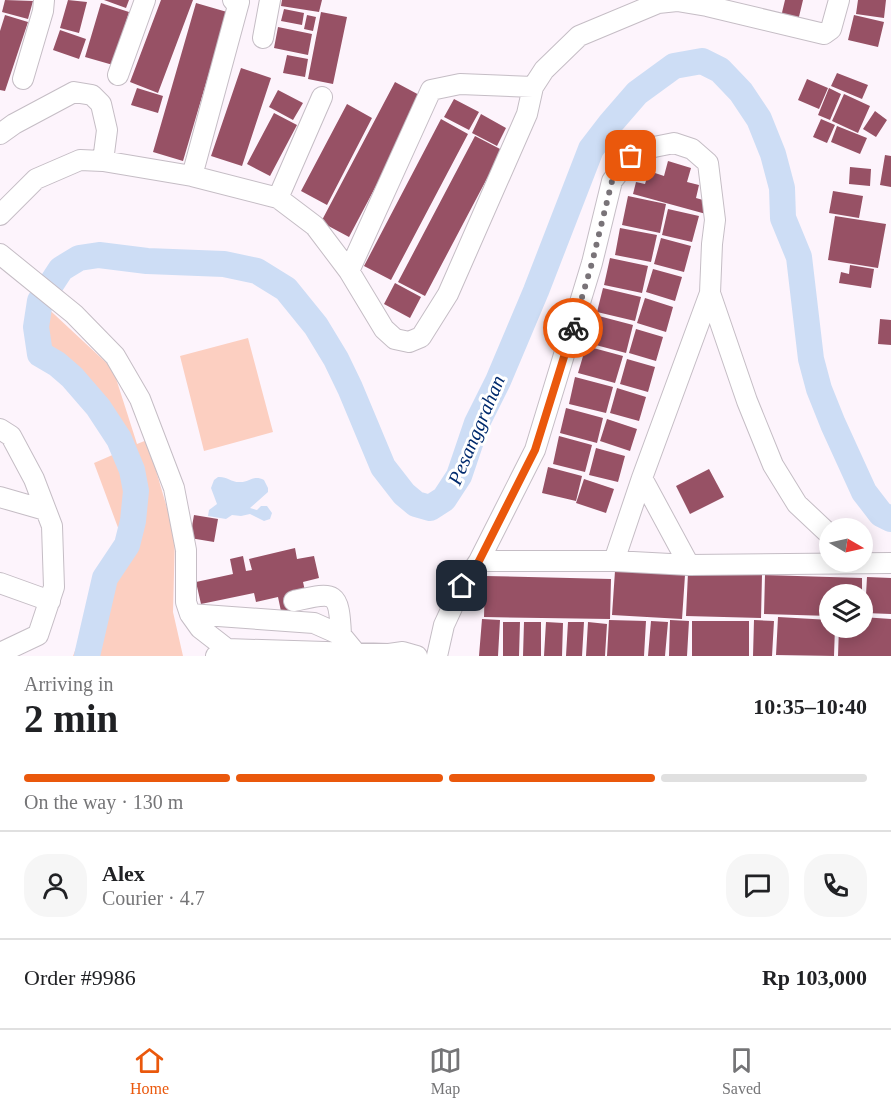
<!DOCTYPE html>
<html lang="en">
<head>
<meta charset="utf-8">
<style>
  :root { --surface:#fff; --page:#f6f6f6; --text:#202124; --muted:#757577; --line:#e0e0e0; --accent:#ea580c }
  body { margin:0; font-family:"Times New Roman",serif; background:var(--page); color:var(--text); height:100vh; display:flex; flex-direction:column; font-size:22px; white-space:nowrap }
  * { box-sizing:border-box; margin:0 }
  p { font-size:20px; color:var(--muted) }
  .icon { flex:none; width:33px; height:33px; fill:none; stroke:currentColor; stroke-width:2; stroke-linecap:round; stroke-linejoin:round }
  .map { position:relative; height:656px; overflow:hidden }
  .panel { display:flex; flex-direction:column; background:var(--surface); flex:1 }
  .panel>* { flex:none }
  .needle { width:39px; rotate:99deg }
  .tools { position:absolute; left:819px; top:518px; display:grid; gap:12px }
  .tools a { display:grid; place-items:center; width:54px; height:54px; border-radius:50%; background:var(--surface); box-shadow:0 3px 15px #0003; font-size:30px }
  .pin { position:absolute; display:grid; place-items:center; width:51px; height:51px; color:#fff; margin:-26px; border-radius:12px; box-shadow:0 3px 9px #0006 }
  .courier { position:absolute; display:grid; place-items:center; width:60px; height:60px; margin:-30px; border:4px solid #ea580c; border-radius:50%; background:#fff; color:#222; box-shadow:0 2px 8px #0007 }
  .summary em { font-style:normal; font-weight:600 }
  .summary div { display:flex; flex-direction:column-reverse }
  .summary { display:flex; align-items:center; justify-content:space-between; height:102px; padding:0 24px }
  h1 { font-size:39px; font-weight:600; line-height:45px }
  .bar { display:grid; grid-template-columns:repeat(4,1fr); gap:9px 6px; align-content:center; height:72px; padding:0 24px }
  .bar i { height:8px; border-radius:4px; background:var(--line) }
  .bar .active { background:var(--accent) }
  .bar p { grid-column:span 4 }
  .line { display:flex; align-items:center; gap:15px; padding:0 24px; border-top:2px solid var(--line) }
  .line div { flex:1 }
  .round { display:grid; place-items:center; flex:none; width:63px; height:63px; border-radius:24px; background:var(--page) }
  .tabs { display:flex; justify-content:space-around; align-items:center; height:84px; border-top:2px solid var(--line); background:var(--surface); font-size:16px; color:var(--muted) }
  .tabs a { display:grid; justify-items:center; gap:3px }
  .tabs .active { color:var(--accent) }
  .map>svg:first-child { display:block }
  .green { fill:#fccfc1 }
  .water { fill:#cdddf5 }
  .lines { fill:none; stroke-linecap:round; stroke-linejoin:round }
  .river { stroke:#cdddf5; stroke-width:26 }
  .building { fill:#975165 }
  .minor-casing { stroke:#c5bdc5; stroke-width:22 }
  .minor { stroke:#fff; stroke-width:20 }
  .done { stroke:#797378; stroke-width:6; stroke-dasharray:0 10.8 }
  .route { stroke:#ea580c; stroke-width:8 }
  .labels { text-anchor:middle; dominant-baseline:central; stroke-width:6; stroke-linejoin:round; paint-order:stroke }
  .water-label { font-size:20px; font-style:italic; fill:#002a6d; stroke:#fff }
</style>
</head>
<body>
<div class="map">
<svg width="891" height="656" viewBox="0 0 891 656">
  <rect width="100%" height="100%" fill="#fdf4fc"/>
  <path class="green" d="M40,301L113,369L137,444L147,440L175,535L173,612L183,656H73L120,533L94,463L124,450C109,412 74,374 40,354L36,327Z
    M248,338L273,432L204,451L180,356Z"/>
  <path class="water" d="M218,477C226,476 231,482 239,482C249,483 253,474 264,480L268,488V492L250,508L257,510L261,506H267L272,513L270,519L264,521L250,514L241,516L232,515L226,519L208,516L209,510L217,504L211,488L214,480Z"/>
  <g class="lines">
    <path class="river" d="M87,656L105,578L127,545L133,521L136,491L132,470L119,439L98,407L72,377L57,364L40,354L36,327L40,301L61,269L79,258L99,255L147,261L224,264L257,271L286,289L316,326L336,359L350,388L383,467L404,494L416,504L430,508L444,499L459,476L477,423L498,381L536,291L591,149L611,123L637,93L674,66L702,61L720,70L741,92L759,119L773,154L782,188L783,218L799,257L811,359L819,389L833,424L864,492L881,514L891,519"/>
  </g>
  <path class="building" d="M5,0L33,1L28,19L2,12Z
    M68,0L87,2L79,33L60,28Z
    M104,0H129L126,8Z
    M161,0H193L158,93L130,82Z
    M282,0H322L319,12L281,6Z
    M785,0H803L797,25L780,21Z
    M858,0H886L884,18L856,14Z
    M101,3L129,12L113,65L85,57Z
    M196,3L227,12L183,161L153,152Z
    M284,9L304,13L302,25L281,21Z
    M321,12L347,17L333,84L308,79Z
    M5,15L28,22L5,91L0,90V31Z
    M307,15L316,17L313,31L304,29Z
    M854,15L884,22L878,47L848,40Z
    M278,27L312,34L308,55L274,48Z
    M60,30L86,39L79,59L53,50Z
    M287,55L308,59L305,77L283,73Z
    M241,68L271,78L242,166L211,156Z
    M837,73L868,85L862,99L831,86Z
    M807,79L828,88L819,109L798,100Z
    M395,82L423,97L349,237L321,222Z
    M137,88L163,96L158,113L131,105Z
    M829,88L841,94L830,120L818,115Z
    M278,90L303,103L293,120L269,107Z
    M844,94L870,106L858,133L832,121Z
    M454,99L479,112L469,130L444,117Z
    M347,104L372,118L327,205L301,191Z
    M875,111L887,120L876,137L863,129Z
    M274,113L297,125L270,176L247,164Z
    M481,114L506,128L497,146L472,133Z
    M441,119L468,134L391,280L364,266Z
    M821,119L835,125L827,143L813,137Z
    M837,126L867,138L860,154L831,142Z
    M475,136L502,150L425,296L398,282Z
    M885,155L891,156V187L880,185Z
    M668,161L691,168L687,182L699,185L696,198L710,202L706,214L633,194L636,182L645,184L649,171L664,176Z
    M850,167L871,169L870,186L849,184Z
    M833,191L863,196L859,218L829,213Z
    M628,196L666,204L660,233L622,225Z
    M668,209L699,216L692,242L662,235Z
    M835,216L886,224L878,268L828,260Z
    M620,228L657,235L651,262L615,255Z
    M661,238L691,246L684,272L654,264Z
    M610,258L648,266L642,293L604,285Z
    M850,265L874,269L871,288L839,283L841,272L849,274Z
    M653,269L682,277L675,301L646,292Z
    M395,283L421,297L410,318L384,304Z
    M603,288L641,297L635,321L597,312Z
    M645,298L673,307L666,332L637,323Z
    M595,315L633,325L626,353L588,343Z
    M880,319L891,320V345L878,344Z
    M636,329L663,337L656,361L629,353Z
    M586,346L623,356L615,383L578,373Z
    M627,359L655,367L648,392L620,384Z
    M575,377L613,387L606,413L569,404Z
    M617,388L646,397L639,421L610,413Z
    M566,408L603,418L597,443L560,433Z
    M607,419L637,429L630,451L600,441Z
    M559,436L592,445L585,472L553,464Z
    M596,448L625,456L618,482L589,475Z
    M548,467L582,476L576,501L542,493Z
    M709,469L724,497L690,514L676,486Z
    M584,479L614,489L606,513L576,503Z
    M194,515L218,519L214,542L190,538Z
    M295,548L297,559L314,556L319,578L303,582L305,591L292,594L296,613L282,616L278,597L256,602L254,593L201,604L196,582L233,574L230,559L243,556L246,571L252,570L249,559Z
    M615,571L685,575L682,619L612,615Z
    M688,573L762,575L761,618L686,616Z
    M765,575L862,578V594H830V616L764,614Z
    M485,576L611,579L610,619L484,617Z
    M867,577L891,578V614L865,613Z
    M778,617L830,620V627H835L834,656L776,655Z
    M862,617L891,619V656H838L839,627H862Z
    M482,619L500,620L498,656H479Z
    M609,620L646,621L644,656H607Z
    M670,620L689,621L687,656H669Z
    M754,620L774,621L772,656H753Z
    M651,621L668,622L665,656H648Z
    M692,621H749V656H692Z
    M503,622H520L519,656H503Z
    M524,622H541V656H523Z
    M546,622L563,623L562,656H544Z
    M568,622H584L582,656H566Z
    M588,622L607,624L605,656H586Z"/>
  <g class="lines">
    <defs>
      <path id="minor" d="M263,38L270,0
        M118,75L145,0
        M23,79L43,11L44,0
        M0,134L14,124L74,92L92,95L101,104L107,130L103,161
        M192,176L239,2L233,0
        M278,198L322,97
        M0,215L36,179L80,160L103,161L192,176L278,198L315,226L349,271L384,329L395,339L409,342L421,337L448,294L527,114L533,87L544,70L579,36L658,3L677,1L707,6L824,34L831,29L839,0
        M0,254L74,314L115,356L140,399L174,488L186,550V602L190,614L200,628L227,649
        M349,271L431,90L460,84L533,87
        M710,293L747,401L773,465L797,504L830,535
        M0,429L11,436L34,479L52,526L54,587L38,635L0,653
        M642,478L689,565
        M0,497L45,510
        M479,561H614L689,565L891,563
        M0,583L50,601
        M294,601C335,592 339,590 341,635
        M190,614L314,623L341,635L355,652
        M216,656L227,649L389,654L403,652L417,656
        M437,656L444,625L462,586L479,561L535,450L592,263L612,181L631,156L654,147L674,143L692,149L708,163L715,220L712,244L710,293L642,478L614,561"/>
    </defs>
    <use href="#minor" class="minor-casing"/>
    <use href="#minor" class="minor"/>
  </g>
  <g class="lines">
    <path class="done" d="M573,328L592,263L612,181L619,169L631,156"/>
    <path class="route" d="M462,586L479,561L535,450L573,328"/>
  </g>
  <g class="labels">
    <g class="water-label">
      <text transform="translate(476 430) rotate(-67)">Pesanggrahan</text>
    </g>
  </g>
</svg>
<div class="tools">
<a><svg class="needle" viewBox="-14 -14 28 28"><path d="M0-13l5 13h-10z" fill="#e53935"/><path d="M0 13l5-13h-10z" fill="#757577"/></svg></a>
<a><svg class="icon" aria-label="layers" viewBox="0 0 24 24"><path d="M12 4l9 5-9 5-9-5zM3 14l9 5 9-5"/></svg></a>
</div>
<div class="pin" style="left:631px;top:156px;background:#ea580c"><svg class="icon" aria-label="bag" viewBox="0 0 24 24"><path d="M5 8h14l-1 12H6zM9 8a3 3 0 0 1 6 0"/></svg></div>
<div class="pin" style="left:462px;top:586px;background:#1f2937"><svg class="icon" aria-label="home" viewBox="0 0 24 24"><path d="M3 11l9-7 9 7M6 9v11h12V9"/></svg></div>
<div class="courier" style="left:573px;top:328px"><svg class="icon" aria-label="bike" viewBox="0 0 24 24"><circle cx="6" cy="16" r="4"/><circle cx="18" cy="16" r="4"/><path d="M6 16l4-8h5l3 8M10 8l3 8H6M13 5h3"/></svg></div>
</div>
<section class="panel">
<div class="summary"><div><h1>2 min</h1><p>Arriving in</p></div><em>10:35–10:40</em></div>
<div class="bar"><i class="active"></i><i class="active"></i><i class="active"></i><i></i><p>On the way · 130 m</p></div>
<div class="line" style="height:108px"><a class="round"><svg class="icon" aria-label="person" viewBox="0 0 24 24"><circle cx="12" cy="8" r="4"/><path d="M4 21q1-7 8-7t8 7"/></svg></a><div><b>Alex</b><p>Courier · 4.7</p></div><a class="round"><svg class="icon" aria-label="chat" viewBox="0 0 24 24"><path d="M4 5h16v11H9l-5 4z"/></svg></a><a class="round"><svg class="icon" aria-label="phone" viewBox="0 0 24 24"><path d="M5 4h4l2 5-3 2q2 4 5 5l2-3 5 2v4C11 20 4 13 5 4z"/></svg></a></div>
<div class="line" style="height:78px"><div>Order #9986</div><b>Rp 103,000</b></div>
</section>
<nav class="tabs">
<a class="active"><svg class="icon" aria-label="home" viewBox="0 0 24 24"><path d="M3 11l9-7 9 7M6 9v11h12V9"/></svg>Home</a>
<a><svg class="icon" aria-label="map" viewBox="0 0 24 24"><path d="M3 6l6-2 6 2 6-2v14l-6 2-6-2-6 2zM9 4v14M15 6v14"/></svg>Map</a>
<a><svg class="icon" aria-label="saved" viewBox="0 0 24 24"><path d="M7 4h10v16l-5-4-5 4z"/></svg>Saved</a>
</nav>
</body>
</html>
